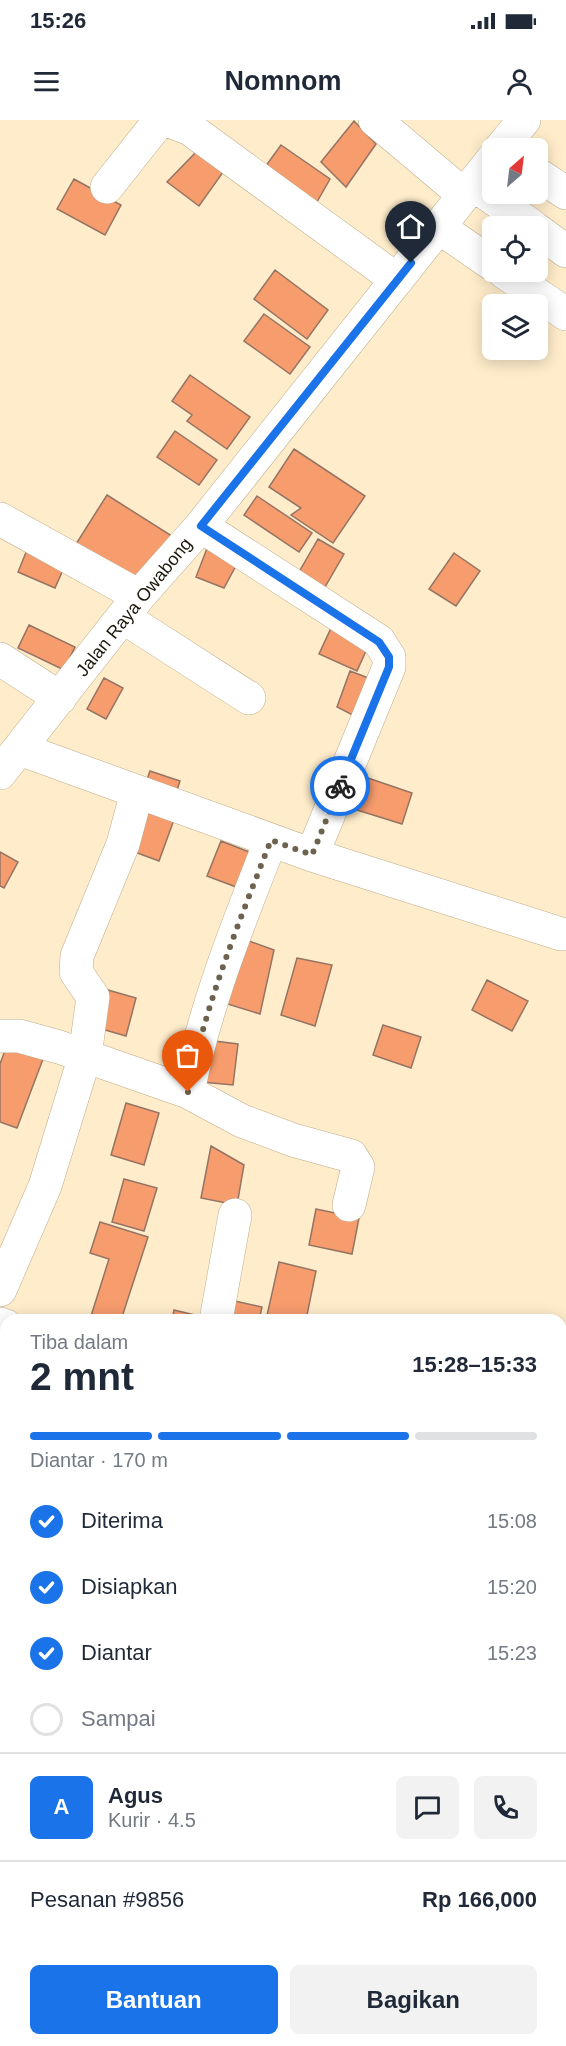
<!DOCTYPE html>
<html lang="id">
<head>
<meta charset="utf-8">
<style>
  :root { --surface:#fff; --page:#f2f2f3; --text:#1f2937; --muted:#747a83; --line:#e0e1e3; --accent:#1a73e8 }
  body { margin:0; font-family:Arial,sans-serif; background:var(--page); color:var(--text); height:100vh; display:flex; flex-direction:column; font-size:22px; white-space:nowrap }
  * { box-sizing:border-box; margin:0 }
  p { font-size:20px; color:var(--muted) }
  .icon { flex:none; width:33px; height:33px; fill:none; stroke:currentColor; stroke-width:2; stroke-linecap:round; stroke-linejoin:round }
  .map { position:relative; flex:1; overflow:hidden }
  .panel { position:absolute; left:0px; top:1194px; width:567px; height:732px; display:flex; flex-direction:column; background:var(--surface); border-radius:18px 18px 0 0; box-shadow:0 3px 15px #0003 }
  .panel>* { flex:none }
  .needle { width:39px; rotate:28deg }
  .fabs { position:absolute; left:482px; top:18px; display:grid; gap:12px }
  .fabs a { display:grid; place-items:center; width:66px; height:66px; border-radius:9px; background:var(--surface); box-shadow:0 3px 15px #0003; font-size:30px }
  .pin { position:absolute; display:grid; place-items:center; width:51px; height:51px; color:#fff; margin:-62px -26px; border-radius:50% 50% 50% 0; rotate:-45deg; box-shadow:0 0 6px #0007 }
  .pin .icon { rotate:45deg }
  .courier { position:absolute; display:grid; place-items:center; width:60px; height:60px; margin:-30px; border:4px solid #1a73e8; border-radius:50%; background:#fff; color:#222; box-shadow:0 2px 8px #0007 }
  .summary em { font-style:normal; font-weight:600 }
  .summary div { display:flex; flex-direction:column-reverse }
  .summary { display:flex; align-items:center; justify-content:space-between; height:102px; padding:0 30px }
  h1 { font-size:39px; font-weight:600; line-height:45px }
  .bar { display:grid; grid-template-columns:repeat(4,1fr); gap:9px 6px; align-content:center; height:72px; padding:0 30px }
  .bar i { height:8px; border-radius:4px; background:var(--line) }
  .bar .on { background:var(--accent) }
  .bar p { grid-column:span 4 }
  .line { display:flex; align-items:center; gap:15px; padding:0 30px; border-top:2px solid var(--line) }
  .line div { flex:1 }
  .round { display:grid; place-items:center; flex:none; width:63px; height:63px; border-radius:9px; background:var(--page) }
  ol { padding:0 30px; list-style:none }
  li { display:flex; align-items:center; gap:18px; height:66px }
  li p { margin-inline-start:auto }
  li .icon { padding:6px; border-radius:50%; background:var(--accent); color:#fff; stroke-width:4 }
  li:last-child { color:var(--muted) }
  li i { width:33px; height:33px; border:3px solid var(--line); border-radius:50% }
  .action { display:flex; gap:12px; margin-top:auto; padding:12px 30px }
  .action a { flex:1; height:69px; border-radius:9px; background:var(--accent); color:#fff; font-size:24px; font-weight:600; line-height:69px; text-align:center }
  .action a+a { background:var(--page); color:var(--text) }
  .status { display:flex; justify-content:space-between; align-items:center; height:42px; padding:0 30px; background:var(--surface); direction:ltr }
  .status svg { height:16px; fill:currentColor }
  header { display:flex; justify-content:space-between; align-items:center; height:78px; padding:0 30px; background:var(--surface); font-size:27px; font-weight:600 }
  .map>svg:first-child { display:block }
  .building { fill:#f69c6d; stroke:#957464; stroke-width:1.5 }
  .lines { fill:none; stroke-linecap:round; stroke-linejoin:round }
  .minor-casing { stroke:#bdac8c; stroke-width:34 }
  .minor { stroke:#fff; stroke-width:33 }
  .done { stroke:#6c624e; stroke-width:6; stroke-dasharray:0 10.8 }
  .route { stroke:#1a73e8; stroke-width:8 }
  .labels { text-anchor:middle; dominant-baseline:central; stroke-width:4.5; stroke-linejoin:round; paint-order:stroke }
  .street-label { font-size:18px; fill:#1e180c; stroke:#fff }
</style>
</head>
<body>
<div class="status"><b>15:26</b><svg viewBox="0 0 49 12"><path d="M0 12V9h3v3zM5 12V6h3v6zM10 12V3h3v9zM15 12V0h3v12zM26 1h20v11H26zM47 4h2v5h-2z"/></svg></div>
<header><svg class="icon" aria-label="menu" viewBox="0 0 24 24"><path d="M4 6h16M4 12h16M4 18h16"/></svg>Nomnom<svg class="icon" aria-label="person" viewBox="0 0 24 24"><circle cx="12" cy="8" r="4"/><path d="M4 21q1-7 8-7t8 7"/></svg></header>
<div class="map">
<svg width="566" height="1926" viewBox="0 0 566 1926">
  <rect width="100%" height="100%" fill="#feecca"/>
  <path class="building" d="M354,1L376,24L346,67L321,42Z
    M281,25L330,59L309,96L257,58Z
    M200,28L226,48L199,86L167,62Z
    M74,59L121,85L105,115L57,89Z
    M275,150L328,190L307,219L254,179Z
    M264,194L310,227L290,254L244,221Z
    M190,255L250,297L227,329L187,301L192,295L172,281Z
    M175,311L217,340L199,365L157,337Z
    M294,329L365,376L333,423L291,395L301,388L269,367Z
    M107,375L175,418L144,467L76,424Z
    M257,376L312,413L299,432L244,395Z
    M318,419L344,434L325,467L299,452Z
    M209,423L239,440L224,468L196,457Z
    M29,425L67,441L55,468L18,452Z
    M454,433L480,451L456,486L429,469Z
    M29,505L75,527L64,550L18,528Z
    M332,506L370,522L357,551L319,534Z
    M350,551L379,562L364,601L337,587Z
    M104,558L123,568L106,599L87,589Z
    M150,651L180,661L174,679L144,668Z
    M368,658L412,673L402,704L357,690Z
    M139,684L175,697L159,741L124,728Z
    M221,721L257,735L244,770L207,756Z
    M0,732L18,742L4,768L0,766Z
    M238,817L274,830L260,894L218,881Z
    M297,838L332,845L315,906L281,895Z
    M487,860L528,881L512,911L472,890Z
    M108,870L136,878L126,916L98,908Z
    M383,905L421,917L411,948L373,935Z
    M206,920L238,924L233,965L202,962Z
    M7,925L43,939L17,1008L0,1002V944Z
    M126,983L159,993L144,1045L111,1035Z
    M211,1026L244,1045L237,1085L201,1078Z
    M124,1059L157,1068L144,1111L112,1102Z
    M316,1089L359,1098L352,1134L309,1125Z
    M100,1102L148,1117L121,1200H104L91,1196L109,1139L90,1133Z
    M279,1142L316,1151L306,1200H266Z
    M226,1179L262,1187L259,1200H221Z
    M174,1190L212,1199V1200H172Z
    M0,1216L6,1218V1247L0,1261L6,1264V1286L0,1284Z
    M0,1282L6,1285V1342L0,1357Z
    M0,1405L6,1407V1505L0,1502Z
    M0,1516L6,1517V1570L0,1577Z
    M0,1596L6,1597V1633L0,1632Z"/>
  <g class="lines">
    <defs>
      <path id="minor" d="M167,0L190,9L397,160
        M375,0L464,75
        M501,28L524,0
        M537,54L566,73
        M473,64L532,106
        M107,67L160,0
        M440,108L492,144
        M537,110L566,131
        M504,152L566,194
        M0,399L139,476
        M201,406L379,521L389,537V547L312,735
        M123,497L249,578
        M0,539L60,578
        M20,629L312,735L561,814
        M0,653L139,476L201,406L492,40
        M0,916H19L59,927L188,972L242,1001L293,1020L351,1036L358,1047L349,1085
        M188,972C205,885 239,802 271,720
        M0,1170L45,1066L85,936L93,877L76,852L77,836L123,724L137,672
        M216,1200L235,1095
        M0,1204L6,1206
        M0,1389L6,1391
        M3,1589L6,1579"/>
    </defs>
    <use href="#minor" class="minor-casing"/>
    <use href="#minor" class="minor"/>
  </g>
  <g class="lines">
    <path class="done" d="M188,972C205,885 239,802 271,720L312,735L340,666"/>
    <path class="route" d="M340,666L389,547V537L379,522L201,406L411,143"/>
  </g>
  <g class="labels">
    <g class="street-label">
      <text transform="translate(134 487) rotate(-51)">Jalan Raya Owabong</text>
    </g>
  </g>
</svg>
<div class="fabs">
<a><svg class="needle" viewBox="-14 -14 28 28"><path d="M0-13l5 13h-10z" fill="#e53935"/><path d="M0 13l5-13h-10z" fill="#747a83"/></svg></a>
<a><svg class="icon" aria-label="locate" viewBox="0 0 24 24"><circle cx="12" cy="12" r="6"/><path d="M12 2v4M12 18v4M2 12h4M18 12h4"/></svg></a>
<a><svg class="icon" aria-label="layers" viewBox="0 0 24 24"><path d="M12 4l9 5-9 5-9-5zM3 14l9 5 9-5"/></svg></a>
</div>
<div class="pin" style="left:188px;top:972px;background:#ea580c"><svg class="icon" aria-label="bag" viewBox="0 0 24 24"><path d="M5 8h14l-1 12H6zM9 8a3 3 0 0 1 6 0"/></svg></div>
<div class="pin" style="left:411px;top:143px;background:#1f2937"><svg class="icon" aria-label="home" viewBox="0 0 24 24"><path d="M3 11l9-7 9 7M6 9v11h12V9"/></svg></div>
<div class="courier" style="left:340px;top:666px"><svg class="icon" aria-label="bike" viewBox="0 0 24 24"><circle cx="6" cy="16" r="4"/><circle cx="18" cy="16" r="4"/><path d="M6 16l4-8h5l3 8M10 8l3 8H6M13 5h3"/></svg></div>
<section class="panel">
<div class="summary"><div><h1>2 mnt</h1><p>Tiba dalam</p></div><em>15:28–15:33</em></div>
<div class="bar"><i class="on"></i><i class="on"></i><i class="on"></i><i></i><p>Diantar · 170 m</p></div>
<ol>
<li><svg class="icon" aria-label="check" viewBox="0 0 24 24"><path d="M5 12l5 5 9-10"/></svg>Diterima<p>15:08</p></li>
<li><svg class="icon" aria-label="check" viewBox="0 0 24 24"><path d="M5 12l5 5 9-10"/></svg>Disiapkan<p>15:20</p></li>
<li><svg class="icon" aria-label="check" viewBox="0 0 24 24"><path d="M5 12l5 5 9-10"/></svg>Diantar<p>15:23</p></li>
<li><i></i>Sampai</li>
</ol>
<div class="line" style="height:108px"><b class="round" style="background:var(--accent);color:#fff">A</b><div><b>Agus</b><p>Kurir · 4.5</p></div><a class="round"><svg class="icon" aria-label="chat" viewBox="0 0 24 24"><path d="M4 5h16v11H9l-5 4z"/></svg></a><a class="round"><svg class="icon" aria-label="phone" viewBox="0 0 24 24"><path d="M5 4h4l2 5-3 2q2 4 5 5l2-3 5 2v4C11 20 4 13 5 4z"/></svg></a></div>
<div class="line" style="height:78px"><div>Pesanan #9856</div><b>Rp 166,000</b></div>
<div class="action"><a>Bantuan</a><a>Bagikan</a></div>
</section>
</div>
</body>
</html>
